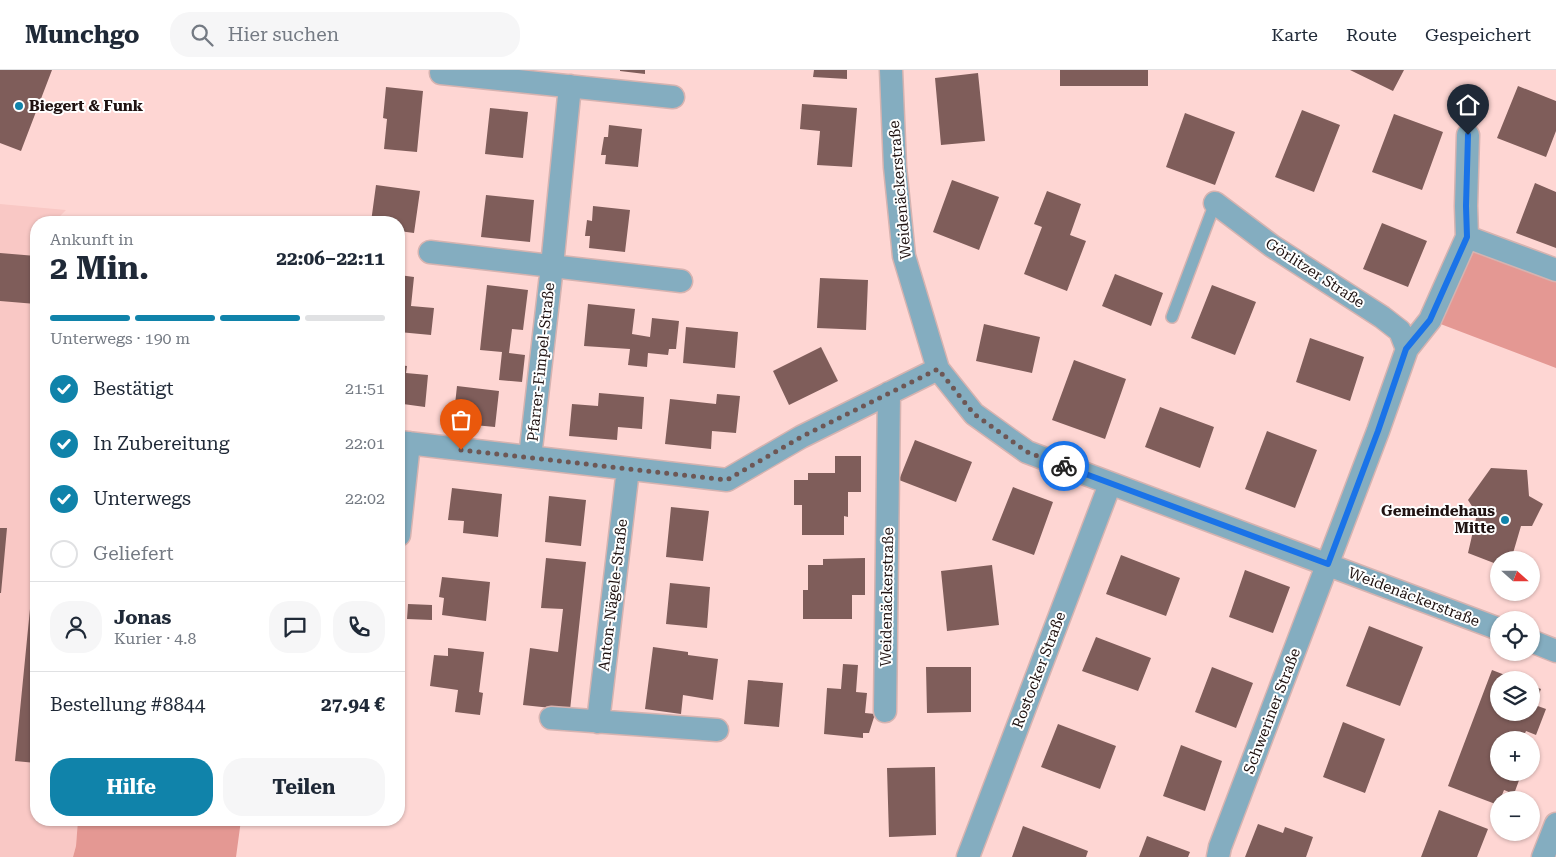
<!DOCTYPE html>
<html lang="de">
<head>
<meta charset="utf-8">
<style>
  :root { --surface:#fff; --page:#f6f6f7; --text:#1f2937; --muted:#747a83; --line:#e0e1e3; --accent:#1083aa }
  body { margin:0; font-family:"Roboto Serif",serif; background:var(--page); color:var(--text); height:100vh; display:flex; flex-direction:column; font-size:19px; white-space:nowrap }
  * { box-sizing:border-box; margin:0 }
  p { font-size:16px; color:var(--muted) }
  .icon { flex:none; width:28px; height:28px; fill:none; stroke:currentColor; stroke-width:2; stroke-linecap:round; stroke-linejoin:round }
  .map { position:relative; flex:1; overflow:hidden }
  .details { position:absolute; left:30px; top:146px; width:375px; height:610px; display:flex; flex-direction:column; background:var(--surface); border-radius:20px; box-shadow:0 1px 4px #0004 }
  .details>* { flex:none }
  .needle { width:32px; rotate:111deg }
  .controls { position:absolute; left:1490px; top:481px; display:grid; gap:10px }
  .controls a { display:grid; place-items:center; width:50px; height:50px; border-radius:50%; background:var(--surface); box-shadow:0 1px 4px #0004; font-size:25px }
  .pin { position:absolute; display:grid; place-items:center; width:42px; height:42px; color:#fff; margin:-51px -21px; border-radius:50% 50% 50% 0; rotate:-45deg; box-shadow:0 0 5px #0007 }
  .pin .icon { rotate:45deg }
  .courier { position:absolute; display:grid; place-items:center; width:50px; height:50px; margin:-25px; border:4px solid #1a73e8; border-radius:50%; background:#fff; color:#222; box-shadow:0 1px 6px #0007 }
  .summary em { font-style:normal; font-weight:700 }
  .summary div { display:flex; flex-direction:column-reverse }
  .summary { display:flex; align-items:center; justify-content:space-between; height:85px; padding:0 20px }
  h1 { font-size:32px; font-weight:700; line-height:38px }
  .bar { display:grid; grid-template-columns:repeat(4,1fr); gap:8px 5px; align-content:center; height:60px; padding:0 20px }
  .bar i { height:6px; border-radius:4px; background:var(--line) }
  .bar .selected { background:var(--accent) }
  .bar p { grid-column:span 4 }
  .line { display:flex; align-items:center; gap:12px; padding:0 20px; border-top:1px solid var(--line) }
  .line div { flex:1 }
  .round { display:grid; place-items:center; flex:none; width:52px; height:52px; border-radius:20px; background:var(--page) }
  ol { padding:0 20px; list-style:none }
  li { display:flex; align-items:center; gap:15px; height:55px }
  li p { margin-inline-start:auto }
  li .icon { padding:5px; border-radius:50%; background:var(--accent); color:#fff; stroke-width:4 }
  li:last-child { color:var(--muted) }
  li i { width:28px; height:28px; border:2px solid var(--line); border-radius:50% }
  .primary-button { display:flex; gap:10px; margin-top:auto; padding:10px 20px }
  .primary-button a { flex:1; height:58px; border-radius:20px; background:var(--accent); color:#fff; font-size:20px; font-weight:700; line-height:58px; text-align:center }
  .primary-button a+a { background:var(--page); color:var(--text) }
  header { display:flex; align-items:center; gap:30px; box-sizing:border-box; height:70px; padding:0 25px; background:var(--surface); border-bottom:1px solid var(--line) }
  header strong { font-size:24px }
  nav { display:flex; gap:28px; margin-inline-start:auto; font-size:18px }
  .search { width:350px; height:45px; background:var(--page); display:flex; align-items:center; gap:12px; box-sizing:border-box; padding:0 18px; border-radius:20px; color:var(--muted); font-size:19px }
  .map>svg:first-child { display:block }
  .built { fill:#f9c8c5 }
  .green { fill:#e49893 }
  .building { fill:#7f5d5a }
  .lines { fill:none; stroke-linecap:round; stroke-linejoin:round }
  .service-casing { stroke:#d6b3b0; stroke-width:14 }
  .minor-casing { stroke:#d6b3b0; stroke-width:25 }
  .service { stroke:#84adc0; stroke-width:11 }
  .minor { stroke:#84adc0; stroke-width:22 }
  .done { stroke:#6d5755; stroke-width:5; stroke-dasharray:0 9 }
  .route { stroke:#1a73e8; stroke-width:6 }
  .poi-dot { fill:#1083aa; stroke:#fff; stroke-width:2 }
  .labels { text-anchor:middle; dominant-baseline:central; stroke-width:4; stroke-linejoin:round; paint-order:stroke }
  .poi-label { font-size:15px; font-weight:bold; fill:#1f1211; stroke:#fff; text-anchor:start }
  .street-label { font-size:15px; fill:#1f1211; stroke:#fff }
</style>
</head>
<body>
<header>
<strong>Munchgo</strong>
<div class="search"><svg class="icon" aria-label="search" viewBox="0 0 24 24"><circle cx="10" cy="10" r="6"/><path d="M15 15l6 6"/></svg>Hier suchen</div>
<nav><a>Karte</a><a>Route</a><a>Gespeichert</a></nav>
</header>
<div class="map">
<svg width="1556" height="787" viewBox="0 0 1556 787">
  <rect width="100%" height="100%" fill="#fed6d3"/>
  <path class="built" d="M0,134L66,140L54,152H36V750H78L76,776L73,787H0Z"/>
  <path class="green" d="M1467,167L1556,200V298L1430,250Z
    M78,750H241L236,787H73L76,776Z"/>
  <path class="building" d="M0,0H52L21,81L0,73Z
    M620,0H645V4L620,1Z
    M814,0H847V9L813,7Z
    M1060,0H1148V16H1060Z
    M1350,0H1404L1393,21Z
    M978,3L985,71L941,75L935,8Z
    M1518,16L1556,31V61L1546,87L1497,68Z
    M386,17L423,21L417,82L384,79L387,49L383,48Z
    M802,34L857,38L852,97L817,95L820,61L800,59Z
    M490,38L528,42L523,88L485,84Z
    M1302,40L1340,55L1314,122L1275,107Z
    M1185,43L1235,62L1215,115L1166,97Z
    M1394,44L1443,62L1422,120L1372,102Z
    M609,55L642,59L638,97L605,94L606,85H601L604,67H608Z
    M952,110L999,127L979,180L933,162Z
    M1535,113L1556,122V178L1516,163Z
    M376,115L420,121L414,163L399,161V152H371Z
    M1047,121L1081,134L1070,165L1086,171L1067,221L1024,204L1042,157L1034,154Z
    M486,125L534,130L530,172L481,167Z
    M593,136L630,140L625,182L589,178L590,166H585L587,150L592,151Z
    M1382,153L1427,171L1408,217L1363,199Z
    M0,183L36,186V234L0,231Z
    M1115,204L1163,223L1151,256L1102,236Z
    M399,205L414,207L411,236L434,238L431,265L399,262Z
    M820,208L868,210L866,260L817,258Z
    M487,215L528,220L523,260L512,259L509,283L525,285L522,312L499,310L502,282L480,280Z
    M1212,215L1256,232L1235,285L1191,268Z
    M588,234L635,239L632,264L650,267L652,248L679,251L676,279H669L668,285L648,283L647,297L628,295L630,279L584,276Z
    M984,254L1040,267L1032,303L976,291Z
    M686,257L738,262L735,298L683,293Z
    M1310,268L1364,287L1350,331L1296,312Z
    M821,277L838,311L789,335L773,301Z
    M1074,290L1126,309L1105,369L1052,350Z
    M399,295L407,296L406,303L428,305L425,337L403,334L402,343L399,342Z
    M457,316L499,321L495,357L453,353Z
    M599,323L644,327L642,359L618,357L617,370L569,366L572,334L598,336Z
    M717,324L740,326L736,363L712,361L711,379L665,374L670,329L716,334Z
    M1160,337L1214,357L1200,398L1145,377Z
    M1267,361L1317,380L1295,438L1245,419Z
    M915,370L972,392L956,432L899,410Z
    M835,386H861V422H848V447L844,446V465H802V435H794V410H808V403H835Z
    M1491,398L1527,400L1529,426L1543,434L1532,456H1521L1511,490H1499V495L1468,483L1477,444L1468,430Z
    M1013,417L1053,432L1034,485L992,470Z
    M452,418L502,424L498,467L463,463L464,451L448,450Z
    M549,426L586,430L581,476L545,472Z
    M671,437L709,441L703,491L666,487Z
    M0,458H7L1,523H0Z
    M1121,485L1180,508L1166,546L1106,524Z
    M546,488L586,492L570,640L523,635L530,578L558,582L563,539L541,538Z
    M865,488V525H852V549H803V520H808V495H823V489Z
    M992,495L999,555L947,561L941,501Z
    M1245,500L1290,517L1273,563L1229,547Z
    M442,507L490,512L486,551L442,545L444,528L439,527Z
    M670,513L710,517L707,558L666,554Z
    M408,534L432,535V550L407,549Z
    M30,539L36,540V693L15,691Z
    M1369,556L1423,577L1400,636L1346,616Z
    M1096,567L1151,588L1138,621L1082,601Z
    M653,577L688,582V585L718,589L713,630L683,625L681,644L645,639Z
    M448,578L484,582L479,622L483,623L480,645L455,642L458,620L430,616L434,585L448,586Z
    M843,594L858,595L856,622L867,623L865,643L875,644L869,663H863V668L824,664L827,618L841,619Z
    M926,597H971V642L927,643Z
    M1212,597L1253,613L1236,658L1195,642Z
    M1492,600L1518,610H1499V642H1531V615L1541,619L1535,635L1546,639L1536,665L1526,661L1522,670H1499V702H1522L1514,724L1504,720L1498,735L1448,716Z
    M748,610L783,613L779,657L744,654Z
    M1343,652L1385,669L1365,723L1323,707Z
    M1058,654L1116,676L1100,719L1041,697Z
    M1181,675L1222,691L1205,741L1163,726Z
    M935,697L936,765L889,767L887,698Z
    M1439,740L1488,759L1477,787H1421Z
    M1258,754L1283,763L1285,757L1313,767L1306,787H1245Z
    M1023,756L1088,781L1086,787H1012Z
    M1147,766L1190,782L1188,787H1139Z"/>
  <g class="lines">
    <defs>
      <path id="service" d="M1172,247L1215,133"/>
      <path id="minor" d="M891,0L895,97L904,186L938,299L974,344L1027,382L1499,559
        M441,3L673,27
        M1215,133L1272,176L1382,247L1400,261L1407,279L1378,361L1220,777L1218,787
        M1467,167L1556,200
        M430,182L681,211
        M1407,279L1430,250L1467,167L1466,136L1468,65
        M399,372L727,410L801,367L938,299
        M530,387L552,196L570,16
        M399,465L409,373
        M1531,571L1556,581
        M885,641L889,323
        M551,648L717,660
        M598,652L628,399
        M968,787L1110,414
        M1543,787L1556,754"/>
    </defs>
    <use href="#service" class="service-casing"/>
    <use href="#minor" class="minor-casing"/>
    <use href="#service" class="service"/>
    <use href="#minor" class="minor"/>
  </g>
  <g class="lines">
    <path class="done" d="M461,380L727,410L801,367L938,299L974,344L1027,382L1064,396"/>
    <path class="route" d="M1064,396L1328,494L1378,361L1406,279L1430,250L1467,167L1466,136L1468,65"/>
  </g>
  <g class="poi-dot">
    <circle cx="19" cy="36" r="5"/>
    <circle cx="1505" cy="450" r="5"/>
  </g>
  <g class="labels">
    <g class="poi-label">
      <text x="29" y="36">Biegert &amp; Funk</text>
      <text x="1495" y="441" text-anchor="end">Gemeindehaus<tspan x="1495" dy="17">Mitte</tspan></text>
    </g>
    <g class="street-label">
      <text transform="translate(900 120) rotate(-95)">Weidenäckerstraße</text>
      <text transform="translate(1315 203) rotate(33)">Görlitzer Straße</text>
      <text transform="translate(541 292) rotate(-84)">Pfarrer-Fimpel-Straße</text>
      <text transform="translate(613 525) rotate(-83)">Anton-Nägele-Straße</text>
      <text transform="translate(887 527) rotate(-89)">Weidenäckerstraße</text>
      <text transform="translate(1414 527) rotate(21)">Weidenäckerstraße</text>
      <text transform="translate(1039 600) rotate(-69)">Rostocker Straße</text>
      <text transform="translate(1272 641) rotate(-69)">Schweriner Straße</text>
    </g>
  </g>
</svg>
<div class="controls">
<a><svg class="needle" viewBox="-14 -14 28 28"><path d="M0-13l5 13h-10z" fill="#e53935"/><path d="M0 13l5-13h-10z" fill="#747a83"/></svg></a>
<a><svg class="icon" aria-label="locate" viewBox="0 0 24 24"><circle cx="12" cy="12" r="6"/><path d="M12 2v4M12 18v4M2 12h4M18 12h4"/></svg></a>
<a><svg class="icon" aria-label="layers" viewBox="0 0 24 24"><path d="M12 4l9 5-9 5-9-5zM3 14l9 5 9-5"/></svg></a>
<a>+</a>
<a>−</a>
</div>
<div class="pin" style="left:461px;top:380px;background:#ea580c"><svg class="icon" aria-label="bag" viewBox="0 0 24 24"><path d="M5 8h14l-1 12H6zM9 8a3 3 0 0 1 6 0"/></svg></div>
<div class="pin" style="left:1468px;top:65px;background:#1f2937"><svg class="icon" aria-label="home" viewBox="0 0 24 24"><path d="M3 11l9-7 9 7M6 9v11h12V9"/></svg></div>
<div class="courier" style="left:1064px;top:396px"><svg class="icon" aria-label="bike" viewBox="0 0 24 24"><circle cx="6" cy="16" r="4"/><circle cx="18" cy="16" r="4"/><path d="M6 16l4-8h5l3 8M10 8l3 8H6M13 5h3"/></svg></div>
<section class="details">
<div class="summary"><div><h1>2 Min.</h1><p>Ankunft in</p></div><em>22:06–22:11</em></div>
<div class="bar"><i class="selected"></i><i class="selected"></i><i class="selected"></i><i></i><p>Unterwegs · 190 m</p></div>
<ol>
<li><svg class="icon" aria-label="check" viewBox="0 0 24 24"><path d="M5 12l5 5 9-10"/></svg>Bestätigt<p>21:51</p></li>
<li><svg class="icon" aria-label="check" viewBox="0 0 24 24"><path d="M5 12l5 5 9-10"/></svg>In Zubereitung<p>22:01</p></li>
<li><svg class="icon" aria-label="check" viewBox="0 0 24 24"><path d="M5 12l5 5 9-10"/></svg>Unterwegs<p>22:02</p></li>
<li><i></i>Geliefert</li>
</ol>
<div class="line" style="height:90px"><a class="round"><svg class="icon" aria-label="person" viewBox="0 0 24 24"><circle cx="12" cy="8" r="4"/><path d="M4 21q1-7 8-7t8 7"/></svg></a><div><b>Jonas</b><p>Kurier · 4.8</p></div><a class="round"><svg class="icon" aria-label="chat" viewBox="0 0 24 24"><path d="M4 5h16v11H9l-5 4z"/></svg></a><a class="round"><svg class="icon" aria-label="phone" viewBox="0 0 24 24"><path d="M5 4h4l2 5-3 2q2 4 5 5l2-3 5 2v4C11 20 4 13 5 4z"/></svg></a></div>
<div class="line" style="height:65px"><div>Bestellung #8844</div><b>27.94 €</b></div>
<div class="primary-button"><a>Hilfe</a><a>Teilen</a></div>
</section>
</div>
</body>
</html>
